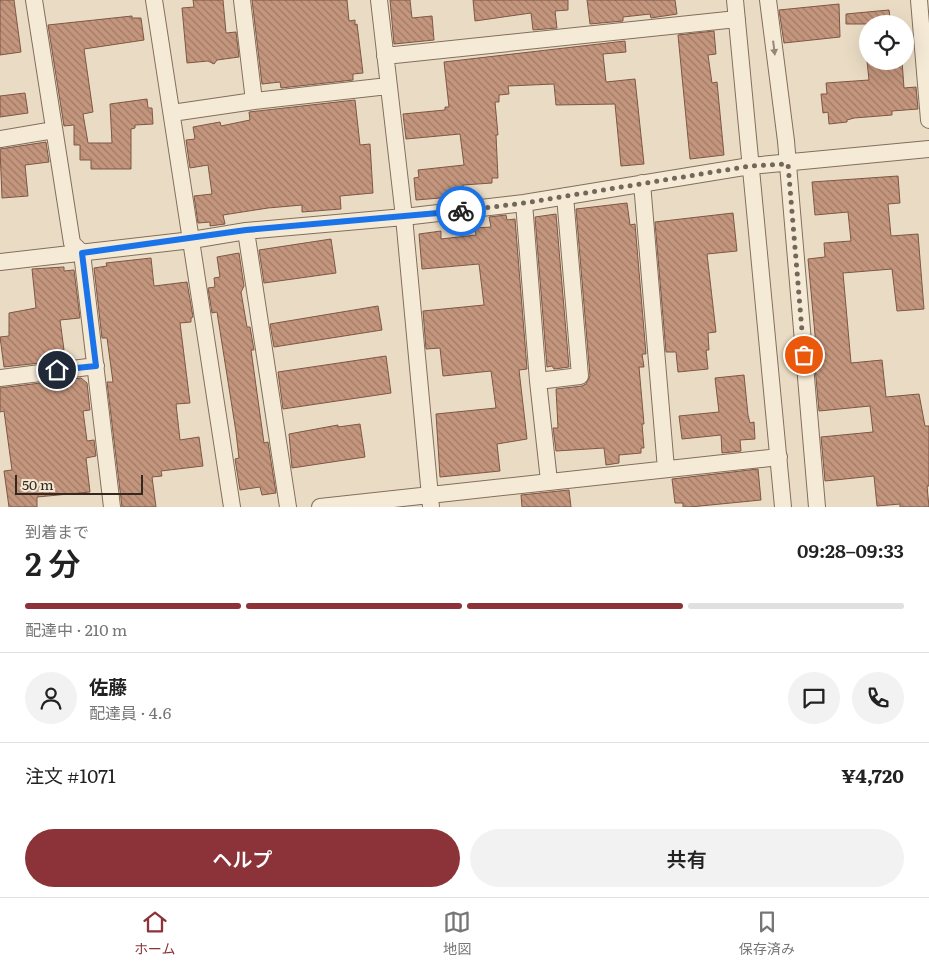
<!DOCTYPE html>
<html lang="ja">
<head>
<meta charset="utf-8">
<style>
  :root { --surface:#fff; --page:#f2f2f2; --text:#222; --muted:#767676; --line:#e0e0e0; --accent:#8c3239 }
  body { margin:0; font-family:Literata,"Noto Sans JP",serif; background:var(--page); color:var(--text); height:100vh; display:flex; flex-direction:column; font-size:19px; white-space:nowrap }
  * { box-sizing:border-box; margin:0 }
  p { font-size:16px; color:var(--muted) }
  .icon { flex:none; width:28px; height:28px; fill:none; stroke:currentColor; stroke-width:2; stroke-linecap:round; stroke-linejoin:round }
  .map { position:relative; height:507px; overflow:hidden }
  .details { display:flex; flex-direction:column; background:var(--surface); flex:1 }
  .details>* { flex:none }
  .tools { position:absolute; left:859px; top:15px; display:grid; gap:10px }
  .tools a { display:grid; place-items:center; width:55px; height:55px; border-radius:50%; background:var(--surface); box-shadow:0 5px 20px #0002; font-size:25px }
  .scale { position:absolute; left:15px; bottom:12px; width:128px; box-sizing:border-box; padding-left:5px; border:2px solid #34271f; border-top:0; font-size:14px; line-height:18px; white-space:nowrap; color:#34271f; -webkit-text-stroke:4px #f2e7d3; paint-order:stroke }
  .pin { position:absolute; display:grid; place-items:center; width:42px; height:42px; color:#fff; margin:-21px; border:2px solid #fff; border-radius:50%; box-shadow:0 1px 5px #0007 }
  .courier { position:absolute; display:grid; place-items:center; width:50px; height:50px; margin:-25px; border:4px solid #1a73e8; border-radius:50%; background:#fff; color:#222; box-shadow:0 1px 6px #0007 }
  .overview em { font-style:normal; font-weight:600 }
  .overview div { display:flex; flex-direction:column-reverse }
  .overview { display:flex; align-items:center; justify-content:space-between; height:85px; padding:0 25px }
  h1 { font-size:32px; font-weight:600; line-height:38px }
  .bar { display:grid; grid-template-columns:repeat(4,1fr); gap:8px 5px; align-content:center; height:60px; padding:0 25px }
  .bar i { height:6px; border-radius:4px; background:var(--line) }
  .bar .on { background:var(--accent) }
  .bar p { grid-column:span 4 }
  .line { display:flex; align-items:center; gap:12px; padding:0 25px; border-top:1px solid var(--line) }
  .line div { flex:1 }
  .round { display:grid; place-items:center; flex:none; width:52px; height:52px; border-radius:26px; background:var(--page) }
  .button { display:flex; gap:10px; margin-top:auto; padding:10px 25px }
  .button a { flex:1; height:58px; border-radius:30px; background:var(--accent); color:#fff; font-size:20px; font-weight:600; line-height:58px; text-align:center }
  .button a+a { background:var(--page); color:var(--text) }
  .dock { display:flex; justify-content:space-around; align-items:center; height:70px; border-top:1px solid var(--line); background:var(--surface); font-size:14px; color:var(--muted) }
  .dock a { display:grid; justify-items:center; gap:2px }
  .dock .on { color:var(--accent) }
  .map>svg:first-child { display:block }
  .building { fill:url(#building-back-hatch); stroke:#7f5744 }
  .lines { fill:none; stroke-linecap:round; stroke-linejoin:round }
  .minor-casing { stroke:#826e5c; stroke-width:18 }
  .minor { stroke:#f5ead6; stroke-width:16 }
  .oneway { fill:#94887a }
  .done { stroke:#746659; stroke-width:5; stroke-dasharray:0 9 }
  .route { stroke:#1a73e8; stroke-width:6 }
</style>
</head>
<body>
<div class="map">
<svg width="929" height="507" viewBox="0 0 929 507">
  <defs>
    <pattern id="building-back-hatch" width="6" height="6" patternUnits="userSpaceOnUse" patternTransform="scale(1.25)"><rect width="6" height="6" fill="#c4967d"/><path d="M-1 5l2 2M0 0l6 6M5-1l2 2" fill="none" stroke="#a07a66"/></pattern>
  </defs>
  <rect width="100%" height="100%" fill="#eadcc4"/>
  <path class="building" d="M0,0H14L21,52L0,55Z
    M193,0H223L226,33L236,32L239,57L217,60L214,64L208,61L187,63L182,8L194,7Z
    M252,0H347L349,21L355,20V25L357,24L363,73L353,74V80L281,88L280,82L262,84Z
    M390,0H410L412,18L432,16L434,40L394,44Z
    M473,0H568V10L555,11L557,28L533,30L531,13L475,21Z
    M587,0H675L677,14L651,18L650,14L623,17V21L590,24Z
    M839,4L840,37L784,43L779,10Z
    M889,10L891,24H846V14Z
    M132,16V18H141L144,40L84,49L93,112L83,114L88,143H112L110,104L147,99L148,108H152L153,124L135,125V128L131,129V169H91V160H80V145H74V125L64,126L48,25Z
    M714,31L716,54L708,55L712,83L717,82L724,155L690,159L678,35Z
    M625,41L626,52L603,54L606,82L635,79L644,164L621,166L615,104L556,105L554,84L508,86L509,94L499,95V102H495L498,135H496L498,178H492V183L463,185L464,196L416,200L414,178L419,177L418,170L464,165L460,134L406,139L403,114L445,110V107H449L444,62Z
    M867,61H902L904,88L916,87L918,109L892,111V115L854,118L847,120V122L829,124L828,112L823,113L821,94H827L826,83L869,80Z
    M25,93L28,113L0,117V96Z
    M355,100L360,145L370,144L373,193L340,196L341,209L302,212V205L268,208L223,215L225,224L210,226V222L198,223L194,196L212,194L208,165L190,168L186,140L195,139L193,127L220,122L221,126L250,120L249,112Z
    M46,142L49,162L25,165L28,196L2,198L0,149Z
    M898,176L900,203L888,204L891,236L918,234L924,309L897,311L892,269L843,273L851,363L882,360L886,397L919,394L925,426H929V486H927L929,507H900V504L877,506L874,476L825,481L821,437L873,432L870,406L819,411L815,367H818L808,259L825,257L824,243L851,241L848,212L815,215L812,182Z
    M627,203L630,225L635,224L646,354H642L644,367H639L644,424H642L644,448H641V453L619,455V463L606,465L604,448L556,451L553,428H558L556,389L582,386L586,384L590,376L576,209Z
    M733,213L737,251L707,254L716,332L708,333L709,350H706L708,369L678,372L676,352H666L655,222Z
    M556,214L569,367L554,369L552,366L547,367L535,217Z
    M506,215L507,220L515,219L527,369L519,370L527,439L497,444L500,471L440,477L436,414L496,408L491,371L443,376L440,348L426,349L423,311L484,305L479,264L422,269L419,234L441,231V239L476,235L475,228L491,227L489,217Z
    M331,239L336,273L264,283L259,250Z
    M239,253L244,286L241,292L247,327H250L254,350H251L264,443L268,442L276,493L262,495L260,487L240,490L235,459L239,458L236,432L217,312L212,313L208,288L215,287L214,278L220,277L217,257Z
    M151,258L154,286L187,282L193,317L191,318V322L180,323L190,403L176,404L180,440L199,437L203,466L161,471L162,476L152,477L156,507H122L107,382H113L107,338H102L94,268L107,266L106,263Z
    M64,267V271L74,270L80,318L60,320L64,350L57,351L58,361L4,367L0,337L9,336V313L36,308L32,269Z
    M378,306L382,330L274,347L270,324Z
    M386,356L391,393L283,409L278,372Z
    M744,375L748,415L750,423L754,422L755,439L740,440L741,451L722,453L721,435L682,439L679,416L719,412L715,378Z
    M81,378L87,383L90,410L83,411L87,441L94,440L96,456L86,458L90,492L37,497V507H9L4,471L12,470L4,411L0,412V388Z
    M360,424L365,457L292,468L289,434L338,425V427Z
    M758,469L761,500L690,507H683V503H675L672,479Z
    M569,490L571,507H522L521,495Z"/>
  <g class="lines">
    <defs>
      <path id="minor" d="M34,0L72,243L82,253L112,507
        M154,0L232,507
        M242,0L254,101
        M379,0L404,217L431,507
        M735,0L783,507
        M768,0L786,141L817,507
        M919,0L929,120
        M385,56L737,19
        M172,113L254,101L388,86
        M0,139L54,130
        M642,183L666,469
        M524,203L538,381L549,481
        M246,231L288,507
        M0,262L192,240L246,231L404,217L524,203L750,166L929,149
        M0,378L96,366
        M538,381L580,376L565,196
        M320,507L779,457"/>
    </defs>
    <use href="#minor" class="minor-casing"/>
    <use href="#minor" class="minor"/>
  </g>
  <defs><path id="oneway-solid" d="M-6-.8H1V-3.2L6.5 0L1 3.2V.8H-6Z" transform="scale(1.25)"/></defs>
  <use class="oneway" href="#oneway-solid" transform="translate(774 48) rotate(83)"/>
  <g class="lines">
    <path class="done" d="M461,211L524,203L750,166L788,164L804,355"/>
    <path class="route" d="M57,370L96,366L82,253L246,230L461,211"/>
  </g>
</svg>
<div class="tools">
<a><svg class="icon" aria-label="locate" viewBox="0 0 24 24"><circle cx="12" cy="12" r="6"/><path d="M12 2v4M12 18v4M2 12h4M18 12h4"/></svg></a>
</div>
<div class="scale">50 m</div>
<div class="pin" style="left:804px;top:355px;background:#ea580c"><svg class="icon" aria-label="bag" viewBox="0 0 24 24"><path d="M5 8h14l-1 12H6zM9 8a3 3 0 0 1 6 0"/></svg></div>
<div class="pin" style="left:57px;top:370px;background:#1f2937"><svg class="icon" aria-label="home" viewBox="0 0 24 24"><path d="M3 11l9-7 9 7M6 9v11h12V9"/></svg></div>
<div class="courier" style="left:461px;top:211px"><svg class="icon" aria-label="bike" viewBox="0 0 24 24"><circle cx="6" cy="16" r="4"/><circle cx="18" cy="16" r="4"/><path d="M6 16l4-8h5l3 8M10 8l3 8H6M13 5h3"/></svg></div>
</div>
<section class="details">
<div class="overview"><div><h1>2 分</h1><p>到着まで</p></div><em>09:28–09:33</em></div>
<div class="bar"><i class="on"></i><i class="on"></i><i class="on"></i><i></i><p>配達中 · 210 m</p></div>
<div class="line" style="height:90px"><a class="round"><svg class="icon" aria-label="person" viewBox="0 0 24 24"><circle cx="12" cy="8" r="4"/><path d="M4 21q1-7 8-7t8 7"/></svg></a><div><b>佐藤</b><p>配達員 · 4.6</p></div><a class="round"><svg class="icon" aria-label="chat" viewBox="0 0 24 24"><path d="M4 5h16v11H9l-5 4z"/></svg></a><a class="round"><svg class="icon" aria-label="phone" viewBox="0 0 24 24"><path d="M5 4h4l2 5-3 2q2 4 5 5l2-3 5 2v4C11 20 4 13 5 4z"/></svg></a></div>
<div class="line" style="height:65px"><div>注文 #1071</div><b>¥4,720</b></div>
<div class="button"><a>ヘルプ</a><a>共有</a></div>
</section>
<nav class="dock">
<a class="on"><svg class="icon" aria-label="home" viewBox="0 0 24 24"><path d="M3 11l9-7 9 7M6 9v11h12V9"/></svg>ホーム</a>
<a><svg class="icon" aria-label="map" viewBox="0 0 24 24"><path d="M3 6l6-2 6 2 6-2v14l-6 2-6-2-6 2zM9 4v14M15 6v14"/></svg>地図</a>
<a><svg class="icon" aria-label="saved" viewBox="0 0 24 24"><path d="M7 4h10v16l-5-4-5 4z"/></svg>保存済み</a>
</nav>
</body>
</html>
